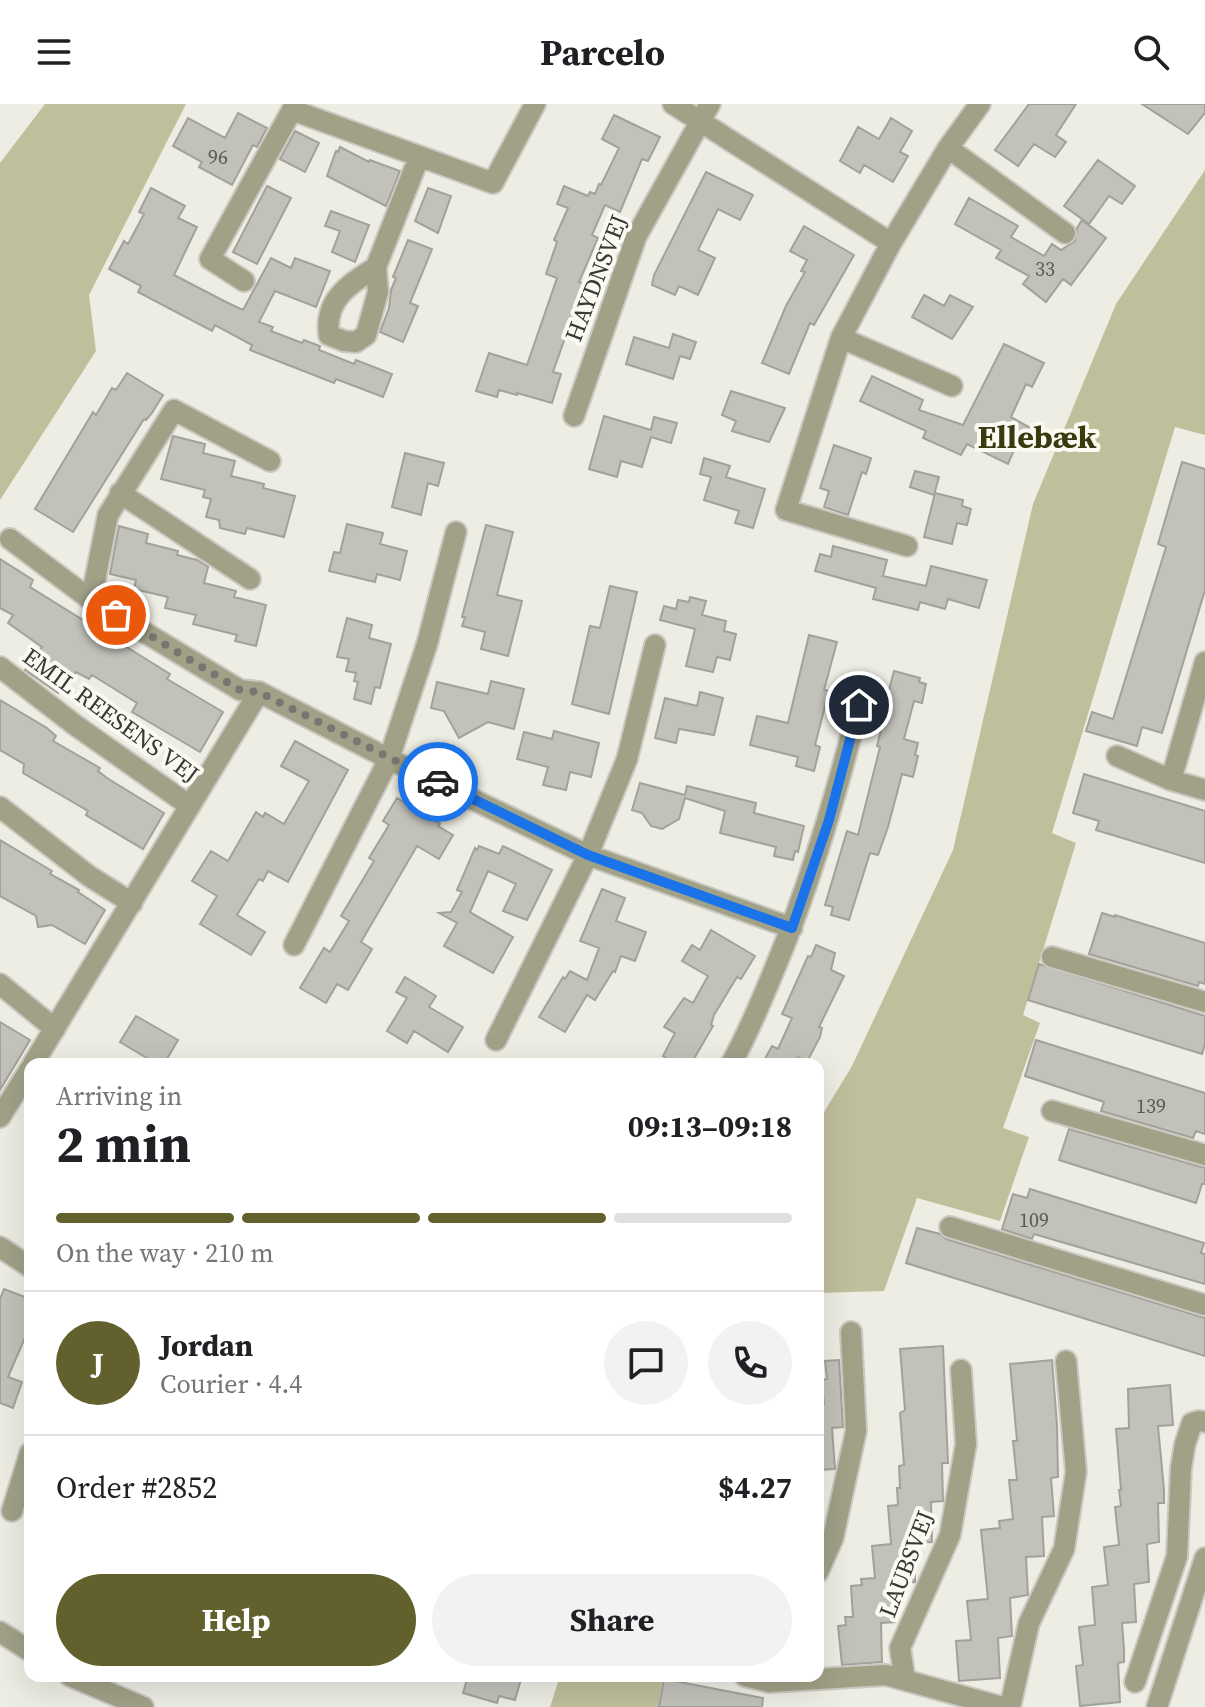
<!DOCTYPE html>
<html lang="en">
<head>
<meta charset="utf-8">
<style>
  :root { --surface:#fff; --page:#f2f2f2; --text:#202124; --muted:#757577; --line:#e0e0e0; --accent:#62602c }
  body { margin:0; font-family:"Source Serif 4",serif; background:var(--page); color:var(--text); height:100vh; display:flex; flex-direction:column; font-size:30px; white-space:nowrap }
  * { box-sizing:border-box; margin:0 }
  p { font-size:26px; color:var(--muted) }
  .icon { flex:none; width:44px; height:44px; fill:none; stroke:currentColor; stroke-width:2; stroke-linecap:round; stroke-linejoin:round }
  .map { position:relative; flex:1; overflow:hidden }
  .side { position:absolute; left:24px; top:954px; width:800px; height:624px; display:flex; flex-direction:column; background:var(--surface); border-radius:16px; box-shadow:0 8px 32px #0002 }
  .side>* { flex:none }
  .pin { position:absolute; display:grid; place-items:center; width:68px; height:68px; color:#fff; margin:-34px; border:4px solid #fff; border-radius:50%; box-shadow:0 2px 8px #0007 }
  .courier { position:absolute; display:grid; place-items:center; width:80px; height:80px; margin:-40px; border:6px solid #1a73e8; border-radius:50%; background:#fff; color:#222; box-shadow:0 2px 10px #0007 }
  .head em { font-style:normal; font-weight:700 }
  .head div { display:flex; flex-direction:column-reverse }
  .head { display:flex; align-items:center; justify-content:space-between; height:136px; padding:0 32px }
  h1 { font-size:52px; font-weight:700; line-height:60px }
  .bar { display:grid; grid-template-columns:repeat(4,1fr); gap:12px 8px; align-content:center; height:96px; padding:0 32px }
  .bar i { height:10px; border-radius:6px; background:var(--line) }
  .bar .current { background:var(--accent) }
  .bar p { grid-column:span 4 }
  .line { display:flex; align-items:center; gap:20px; padding:0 32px; border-top:2px solid var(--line) }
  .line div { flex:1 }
  .round { display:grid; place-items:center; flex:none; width:84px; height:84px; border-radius:42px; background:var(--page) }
  .primary-button { display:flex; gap:16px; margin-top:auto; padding:16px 32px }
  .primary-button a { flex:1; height:92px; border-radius:48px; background:var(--accent); color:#fff; font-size:32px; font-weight:700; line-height:92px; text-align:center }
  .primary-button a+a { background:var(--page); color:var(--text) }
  header { display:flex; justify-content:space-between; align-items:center; height:104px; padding:0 32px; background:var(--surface); font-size:36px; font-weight:700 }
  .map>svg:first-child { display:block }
  .green { fill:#c0bf9c }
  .building { fill:#c2c1ba; stroke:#a2a29a; stroke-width:2 }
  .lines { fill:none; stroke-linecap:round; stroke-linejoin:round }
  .minor-casing { stroke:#c9c9c1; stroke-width:24 }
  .tertiary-casing { stroke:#c9c9c1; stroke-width:24 }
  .minor { stroke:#a1a188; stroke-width:20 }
  .tertiary { stroke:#a1a188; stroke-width:20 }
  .done { stroke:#777772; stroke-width:8; stroke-dasharray:0 14.4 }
  .route { stroke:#1a73e8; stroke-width:10 }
  .labels { text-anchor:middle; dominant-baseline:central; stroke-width:8; stroke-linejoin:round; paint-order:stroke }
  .number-label { font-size:20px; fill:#5a5a56 }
  .street-label { font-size:24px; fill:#383834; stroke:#fafaf2 }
  .district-label { font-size:32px; font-weight:bold; fill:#3b3910; stroke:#fafaf2 }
</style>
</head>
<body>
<header><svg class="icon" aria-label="menu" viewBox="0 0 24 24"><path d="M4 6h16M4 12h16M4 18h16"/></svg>Parcelo<svg class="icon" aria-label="search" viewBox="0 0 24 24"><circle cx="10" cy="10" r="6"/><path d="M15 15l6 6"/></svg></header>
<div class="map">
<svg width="1205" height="1603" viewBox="0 0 1205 1603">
  <rect width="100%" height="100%" fill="#edede4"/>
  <path class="green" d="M45,0H186L89,191L96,247L0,396V59Z
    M1205,66V331L1175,323L1052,729L1076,739L1023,911L1040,919L1003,1024L1029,1033L1000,1117L917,1094L884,1187L818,1189V1018L852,962L953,746L1033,400L1116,200Z
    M560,1572H663L658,1603H550Z"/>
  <path class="building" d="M1029,0H1076L1056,31L1066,38L1055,53L1034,40L1018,62L995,46Z
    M1142,0H1205V9L1188,30Z
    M238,9L267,24L257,43L253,41L232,81L199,63L202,58L173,42L188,14L225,34Z
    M614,11L660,33L648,57L642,55L620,108L605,101L592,131L598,134L579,178L584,180L553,268L561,270L552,299L517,289V291L499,286L497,293L476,287L489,249L527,261L557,174L546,170L557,138L554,136L568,104L557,100L564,82L588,92L590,88L595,90L599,80L601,81L619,44L602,35Z
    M891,14L912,27L900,48L908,52L893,78L864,61L860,69L840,57L858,23L879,35Z
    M295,27L319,39L305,68L280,55Z
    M340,43L369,58L370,56L400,67L386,102L327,72L336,47L338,48Z
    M1098,56L1135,82L1122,100L1109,92L1089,120L1064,102Z
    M706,68L753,91L740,116L718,105L698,146L715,154L698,191L679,182L675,191L652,181L654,171Z
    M267,82L291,94L257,160L233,148Z
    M151,84L185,102L178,114L197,123L174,171L226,198L243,206L271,154L291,164L295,154L330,167L316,203L275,187L259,218L273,223L271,227L302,239L304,236L320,242L319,246L354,260L356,256L392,270L383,293L336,275L334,279L250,246L252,241L215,221L212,227L138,188L141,182L109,165L124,137L128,140L144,110L139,108Z
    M428,84L451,92L438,129L415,117Z
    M969,94L1018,122L1011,133L1044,152L1052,140L1061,146L1075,137L1077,124L1082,116L1106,134L1071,181L1063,175L1046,198L1023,180L1029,172L996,154L1001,146L955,120Z
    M331,107L369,121L355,158L332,148L340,127L325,122Z
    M804,122L854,151L814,221L810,219L789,270L762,259L786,202L805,168L801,167L807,156L790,147Z
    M408,136L432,145L410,199L418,202L403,238L380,228L389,204L391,186L396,174L393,173Z
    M924,191L944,202L950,191L973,203L952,235L912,213Z
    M673,230L696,238L690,255L680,252L673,275L626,260L634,233L669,244Z
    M1004,240L1044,259L1032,283L1026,280L1011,313L1043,331L1036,346L1018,337L1008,360L967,340L961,351L923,334L926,327L860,297L872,272L923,296L919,306L963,321Z
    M127,269L163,291L152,309L146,316L144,315L73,428L35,405L93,308L96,311L112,284L116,286Z
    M731,287L785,304L769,338L732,327L736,317L722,311Z
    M604,312L651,326L654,313L677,319L671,339L651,333L642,363L621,357L617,373L589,365Z
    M173,332L205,340L203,349L235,357L231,372L264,380L263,384L295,392L284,433L247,424L245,430L220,424L219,416L206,413L211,395L203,393L205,386L161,375Z
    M834,341L871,354L866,370L862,368L848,411L824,403L829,387L820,384Z
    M405,349L444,359L438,382L428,379L421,411L392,403Z
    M704,354L730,362L726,373L765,385L753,424L735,419L739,407L704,396L711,373L700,370Z
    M1182,358L1205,365V486L1162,629L1142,623L1137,642L1086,627L1092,608L1113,615L1166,443L1158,440Z
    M915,367L939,373L934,391L910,383Z
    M935,389L963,396L962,402L971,405L967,421L957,419L952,440L924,433Z
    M347,420L383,429L380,440L407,447L400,476L377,470L375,478L329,467L334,448L340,449Z
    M486,421L513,428L497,491L522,497L508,552L481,545L485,528L462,522L465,513H462Z
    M119,422L148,430L146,439L178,447L177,451L197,456L208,463L204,479L236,487L234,493L266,501L256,542L235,537L237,531L193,520L196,511L165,504L168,493L134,485L136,476L110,470Z
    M833,442L887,456L883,472L926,482L931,462L987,476L979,504L948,495L945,505L920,498L918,506L873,495L876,484L815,467L820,450L831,453Z
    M0,455L33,476L30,483L170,570L167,575L223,608L200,648L132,608L137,599L92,571L89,575L76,568L58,589L25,566L42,543L8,519L13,511L0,504Z
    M610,482L637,488L609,610L572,600L590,522L600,524Z
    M690,493L706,497L702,511L726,517L724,527L736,530L730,556L717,553L713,568L686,562L695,525L660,516L664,502L676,505L678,496L689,498Z
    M347,514L372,521L369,534L391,540L380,584L375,583L371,600L354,595L358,578L354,577L356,569L346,567L349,555L337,553Z
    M809,531L837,538L824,586L829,587L815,641L820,643L814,667L796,662L798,653L750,641L757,612L788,619Z
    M894,567L920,574L919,578L926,580L922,599L914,597L904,635L918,639L915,651L918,652L913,673L902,670L888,723L878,751L870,749L849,816L831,811L833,803L825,801L847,727L858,731L880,643L877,642L882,622L880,621Z
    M491,577L524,585L514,625L488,618L459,634L444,607L431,604L437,578L488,590Z
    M700,588L723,594L714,631L679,625L676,639L655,634L665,594L697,602Z
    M0,596L47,624L56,632L53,637L100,664L98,667L107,674L164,709L143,745L86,711L88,707L23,669L24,660L0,646Z
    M554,627L599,639L591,673L570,668L566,686L543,681L548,663L517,655L524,628L552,635Z
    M295,637L348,666L288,778L268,767L263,777L259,775L237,811L265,828L251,851L200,820L217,792L192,777L211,747L228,757L256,708L263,713L265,709L284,720L309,677L281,662Z
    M1084,670L1205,707V759L1096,726L1099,717L1073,709Z
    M640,679L685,691L687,682L756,699L754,709L804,722L798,748L795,747L793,756L774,752L776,743L720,729L725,707L685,694L679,715L662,725L651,722L642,709L632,706Z
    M397,694L440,720L438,722L453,731L439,755L417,742L361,838L372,845L348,886L337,880L326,899L300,884L324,844L330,848L349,817L341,812L374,757L369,754L389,721L383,717Z
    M0,736L52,767L50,770L79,786L78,788L105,806L85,840L52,821L38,823L36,812L0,792Z
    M479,742L499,750L503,742L552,766L527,816L503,807L516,780L488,767L470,808L513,833L493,869L444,842L457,819L439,809L451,808L462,788L457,786L475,744L477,746Z
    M602,785L625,794L616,817L646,828L635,857L621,852L615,868L613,867L595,896L587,891L565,928L539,913L563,873L565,875L570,867L587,876L599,844L580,837Z
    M1102,809L1115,813V811L1205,839V880L1199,878L1198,882L1089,850Z
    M711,826L755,852L741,875L737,873L714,911L711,921L713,922L691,960H677L663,952L675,929L664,923L684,894L693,899L708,872L682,857L692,841L700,846Z
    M816,841L835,849L831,866L844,872L819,923L822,924L820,933L807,958L798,953L797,955L806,960H762L772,942L778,945L792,914L782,910L808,852L811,853Z
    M1039,860L1205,912V940L1202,950L1028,896Z
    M405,873L436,892L429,903L463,923L448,948L414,927L407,939L387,927L407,894L396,888Z
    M136,912L178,936L164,960H157L120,938Z
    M0,918L30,936L0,986Z
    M1036,936L1205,989V1030L1196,1027L1193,1034L1101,1007L1104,998L1025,972Z
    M1069,1025L1205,1064V1080H1202L1196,1099L1059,1056Z
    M1030,1085L1204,1139L1201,1149L1205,1150V1180L1034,1130L1032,1135L1002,1125L1013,1090L1027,1094Z
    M917,1124L940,1130L946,1135L1205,1214V1252L906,1159Z
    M4,1185L30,1195V1222L8,1273L22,1278L13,1304L0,1299V1195Z
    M943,1242L948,1359H942L943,1397L931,1398L932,1438L915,1439V1478L894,1480L895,1518L881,1519L882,1558L842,1561L838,1522L846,1521L845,1513H853L851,1482L862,1481L861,1475L875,1474L872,1442L891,1440L888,1402L898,1401L897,1384H900L899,1362L904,1361L900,1309L905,1306L900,1245Z
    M839,1256L843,1323L832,1324L835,1365L818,1366V1300H824L822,1276L827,1275L825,1257Z
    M1052,1256L1057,1321L1058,1373L1051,1374L1054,1412L1042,1413L1044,1452L1026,1453L1028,1491L1010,1494L1012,1532L998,1534L1000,1574L959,1577L956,1537L971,1536L967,1497L988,1495L981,1426L1000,1424L999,1417L1013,1415L1009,1376H1017L1013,1337H1017L1010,1260Z
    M1170,1281L1173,1321L1158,1322L1164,1386V1399H1158L1159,1438L1147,1440L1149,1478L1134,1480L1136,1518L1122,1519L1124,1545V1558L1118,1559L1120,1598L1080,1602L1076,1562L1083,1561L1079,1523L1095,1521L1092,1483L1108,1481L1104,1443L1119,1441L1115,1403L1121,1402L1119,1386H1121L1116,1325L1129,1324L1128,1285Z
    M468,1572H522L515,1596L499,1592L497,1599L463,1589Z
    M664,1575L763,1594L762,1603H659Z"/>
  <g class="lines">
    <defs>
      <path id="minor" d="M673,0L891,139
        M948,44L1065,129
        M376,163C350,180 324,195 329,231L344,237L356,238L366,231L378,188L376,163L419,53
        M244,177L210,155L292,6L493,79L535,0
        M841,234L952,282
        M574,312L636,133L710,0
        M120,389L250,475
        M10,435L91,496L240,586L259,588
        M907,442L786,406L841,234L891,139L948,44L980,0
        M91,496L108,411L174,306L270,357
        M0,563L75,621L190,702
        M1117,652L1171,676L1205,686
        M1171,676L1205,558
        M0,703L89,772L132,799
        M294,841L389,655L427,540L456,428
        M1052,853L1205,898
        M0,880L55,925
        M496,936L588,751L627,655L655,541
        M33,960L259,588L389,655L588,751L792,824
        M731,960C746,933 758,905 770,876C808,787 835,695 859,601
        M1052,1007L1205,1051
        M0,1013L30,965
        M950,1123L1205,1201
        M0,1143L30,1163
        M12,1407L30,1349
        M818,1468L833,1434L856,1327L851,1228
        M745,1572L769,1578L886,1571L1002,1603
        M905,1576L900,1544L950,1431L966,1340L961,1266
        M1135,1578L1177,1452L1181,1364L1185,1340L1192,1319L1199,1317L1205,1318
        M1010,1603L1029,1519L1064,1445L1076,1368L1066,1257
        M1157,1603L1205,1454"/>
      <path id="tertiary" d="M0,1528L30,1547
        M70,1572L143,1603"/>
    </defs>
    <use href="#minor" class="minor-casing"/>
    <use href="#tertiary" class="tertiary-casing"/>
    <use href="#minor" class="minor"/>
    <use href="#tertiary" class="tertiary"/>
  </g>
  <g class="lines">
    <path class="done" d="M116,511L240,586L259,588L438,678"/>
    <path class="route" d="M438,678L588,751L792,824L829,716L859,601"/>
  </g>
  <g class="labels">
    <g class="number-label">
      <text x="218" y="53">96</text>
      <text x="1045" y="165">33</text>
      <text x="1151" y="1002">139</text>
      <text x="1034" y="1116">109</text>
    </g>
    <g class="street-label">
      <text transform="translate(596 174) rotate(-69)">HAYDNSVEJ</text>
      <text transform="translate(111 611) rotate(36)">EMIL REESENS VEJ</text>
      <text transform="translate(906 1460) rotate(-69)">LAUBSVEJ</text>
    </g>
    <g class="district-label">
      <text x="1037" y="333">Ellebæk</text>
    </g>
  </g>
</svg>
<div class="pin" style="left:116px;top:511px;background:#ea580c"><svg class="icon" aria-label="bag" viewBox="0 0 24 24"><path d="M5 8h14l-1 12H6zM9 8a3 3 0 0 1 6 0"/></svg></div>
<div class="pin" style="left:859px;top:601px;background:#1f2937"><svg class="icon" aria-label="home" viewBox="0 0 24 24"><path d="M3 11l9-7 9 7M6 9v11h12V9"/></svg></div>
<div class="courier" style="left:438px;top:678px"><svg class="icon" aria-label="car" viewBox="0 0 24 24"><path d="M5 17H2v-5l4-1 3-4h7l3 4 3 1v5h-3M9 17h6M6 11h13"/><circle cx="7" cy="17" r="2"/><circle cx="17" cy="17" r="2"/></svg></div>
<section class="side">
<div class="head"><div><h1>2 min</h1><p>Arriving in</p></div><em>09:13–09:18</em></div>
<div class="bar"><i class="current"></i><i class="current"></i><i class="current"></i><i></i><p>On the way · 210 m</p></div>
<div class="line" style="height:144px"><b class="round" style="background:var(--accent);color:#fff">J</b><div><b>Jordan</b><p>Courier · 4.4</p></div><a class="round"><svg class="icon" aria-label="chat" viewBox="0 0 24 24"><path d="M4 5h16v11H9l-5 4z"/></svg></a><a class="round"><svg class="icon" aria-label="phone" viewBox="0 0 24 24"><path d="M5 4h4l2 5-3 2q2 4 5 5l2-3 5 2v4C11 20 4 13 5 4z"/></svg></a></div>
<div class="line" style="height:104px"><div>Order #2852</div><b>$4.27</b></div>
<div class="primary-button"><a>Help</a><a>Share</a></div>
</section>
</div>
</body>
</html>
